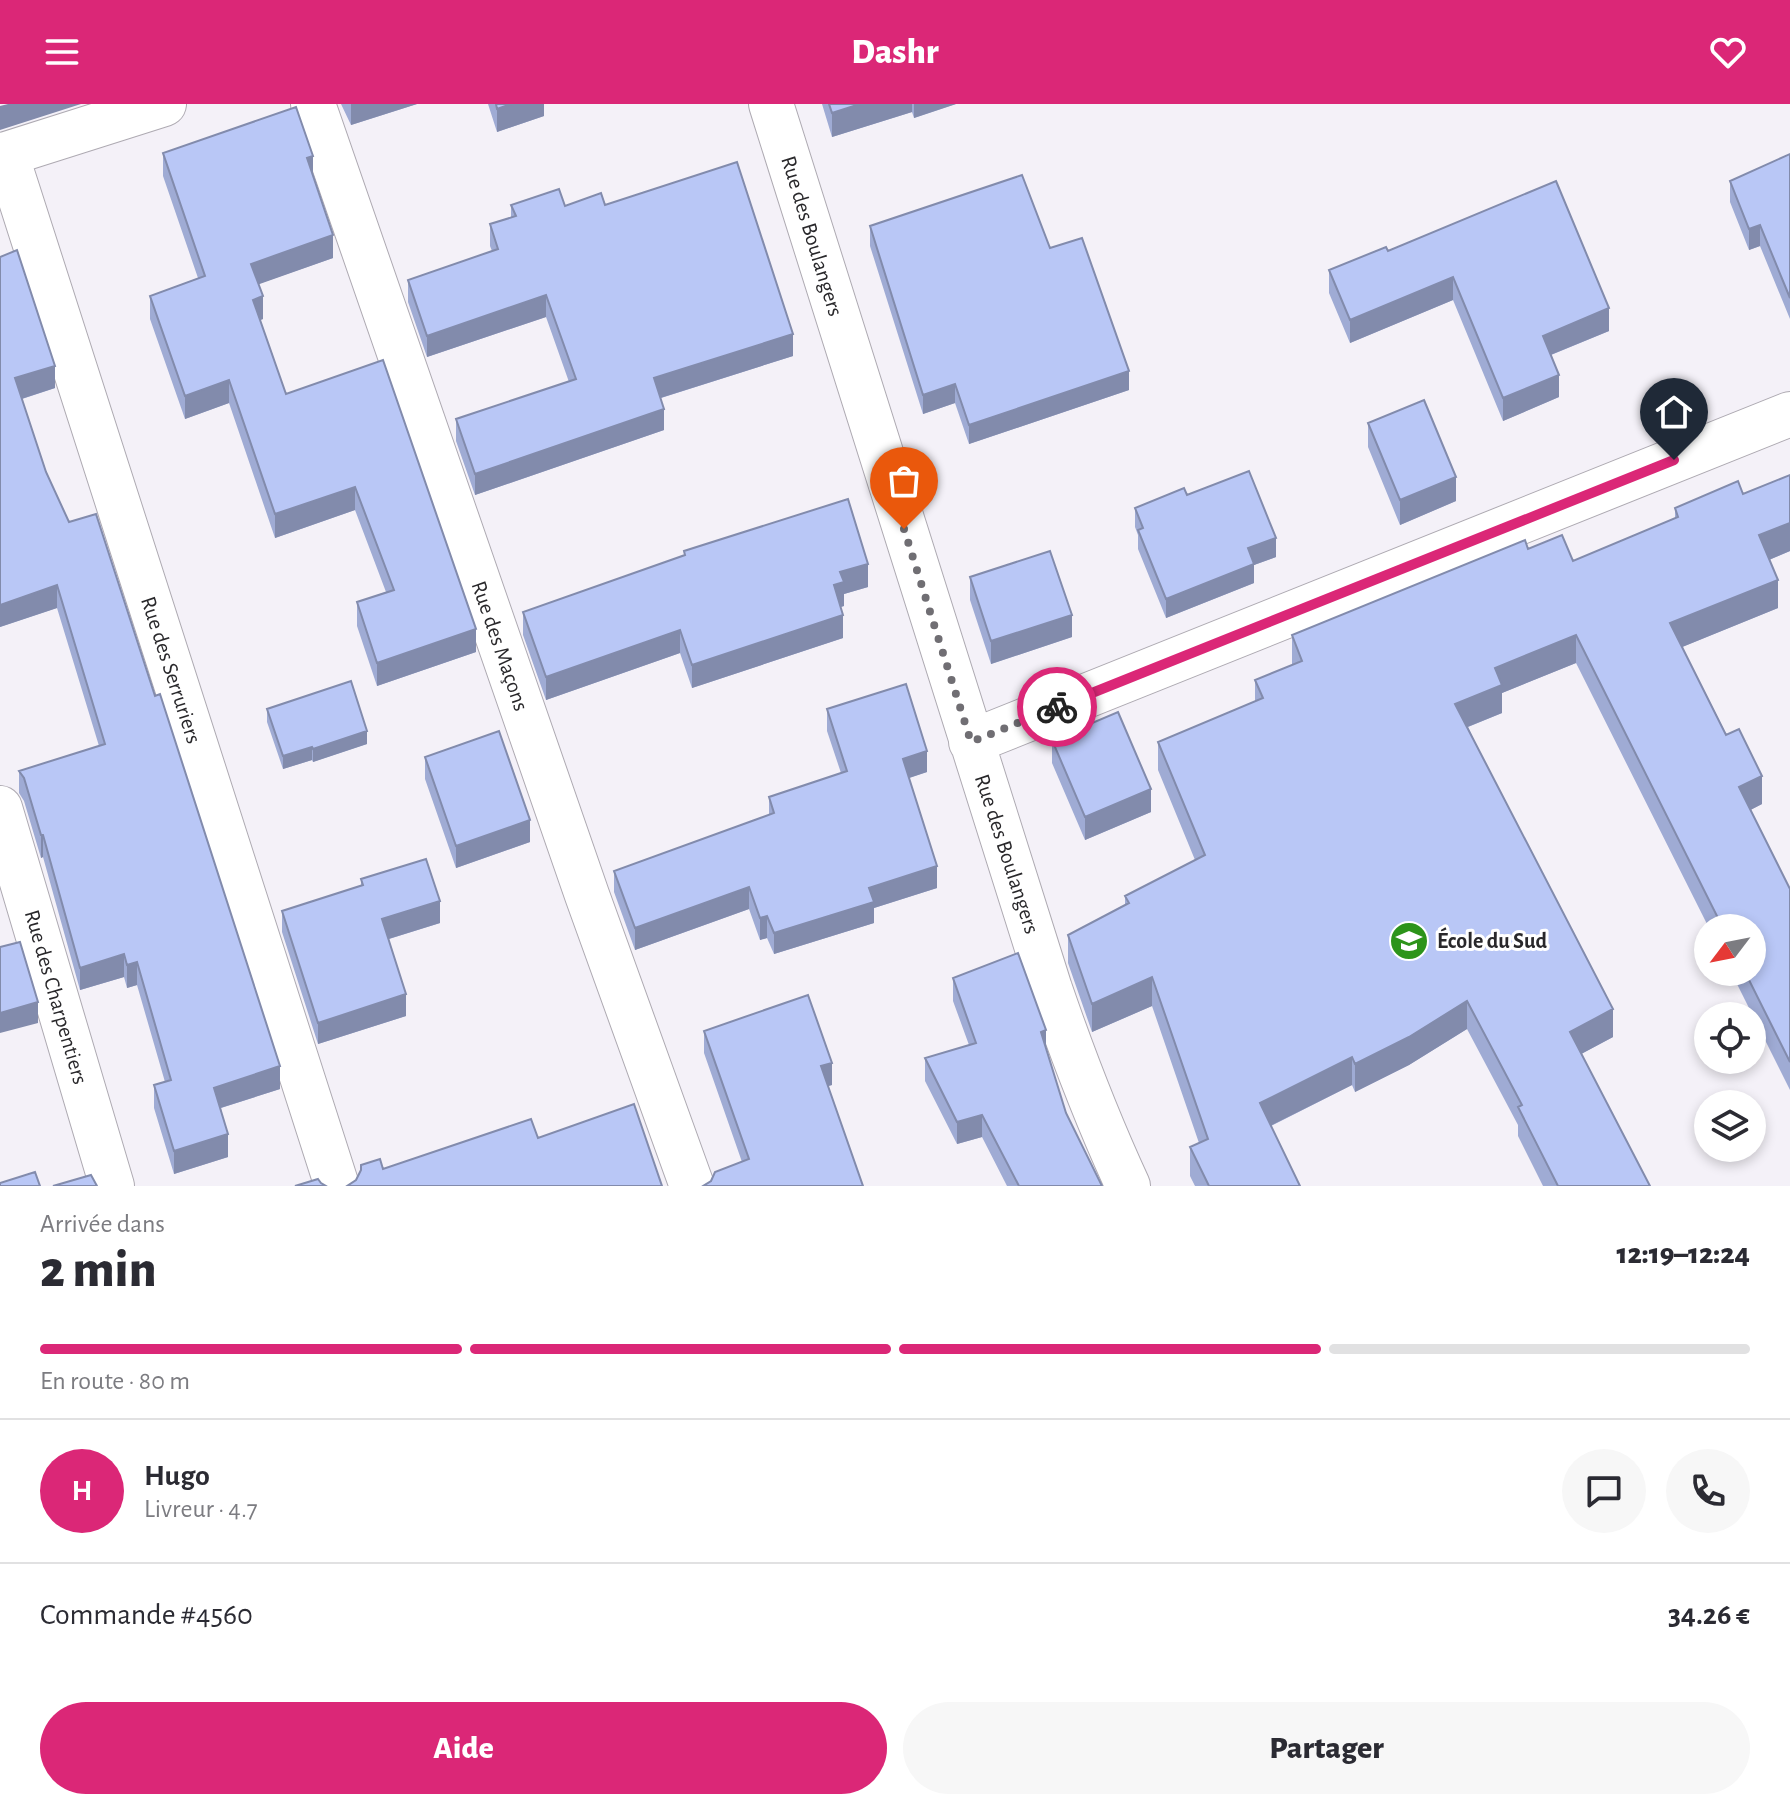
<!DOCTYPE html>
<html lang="fr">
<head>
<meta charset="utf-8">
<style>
  :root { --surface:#fff; --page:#f7f7f7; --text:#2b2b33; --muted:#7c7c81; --line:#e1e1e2; --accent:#db2777 }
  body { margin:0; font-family:"Alegreya Sans",sans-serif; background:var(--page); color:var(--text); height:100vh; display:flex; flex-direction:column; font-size:30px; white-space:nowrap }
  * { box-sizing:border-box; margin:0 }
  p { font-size:26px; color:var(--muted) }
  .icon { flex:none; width:44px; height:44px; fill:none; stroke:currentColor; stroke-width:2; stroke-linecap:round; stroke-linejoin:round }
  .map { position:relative; height:1082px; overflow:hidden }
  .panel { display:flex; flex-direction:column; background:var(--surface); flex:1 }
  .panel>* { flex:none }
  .needle { width:52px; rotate:238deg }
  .fabs { position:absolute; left:1694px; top:810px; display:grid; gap:16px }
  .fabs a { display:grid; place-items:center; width:72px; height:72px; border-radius:50%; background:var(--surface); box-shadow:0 4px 12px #0003; font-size:40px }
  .pin { position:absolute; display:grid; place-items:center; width:68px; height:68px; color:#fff; margin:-82px -34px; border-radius:50% 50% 50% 0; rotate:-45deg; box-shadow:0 0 8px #0007 }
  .pin .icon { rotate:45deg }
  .courier { position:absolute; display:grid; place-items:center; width:80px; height:80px; margin:-40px; border:6px solid #db2777; border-radius:50%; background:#fff; color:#222; box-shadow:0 2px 10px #0007 }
  .summary em { font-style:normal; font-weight:800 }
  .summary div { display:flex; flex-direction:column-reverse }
  .summary { display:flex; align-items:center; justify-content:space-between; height:136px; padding:0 40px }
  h1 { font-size:52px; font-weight:800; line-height:60px }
  .bar { display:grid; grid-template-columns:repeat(4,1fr); gap:12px 8px; align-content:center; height:96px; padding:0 40px }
  .bar i { height:10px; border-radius:6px; background:var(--line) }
  .bar .on { background:var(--accent) }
  .bar p { grid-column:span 4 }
  .line { display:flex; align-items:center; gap:20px; padding:0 40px; border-top:2px solid var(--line) }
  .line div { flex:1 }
  .round { display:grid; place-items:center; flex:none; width:84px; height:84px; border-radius:42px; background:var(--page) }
  .button { display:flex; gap:16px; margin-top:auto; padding:16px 40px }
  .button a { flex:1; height:92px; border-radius:48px; background:var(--accent); color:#fff; font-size:32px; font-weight:800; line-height:92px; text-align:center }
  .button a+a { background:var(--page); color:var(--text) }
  header { display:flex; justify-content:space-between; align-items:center; height:104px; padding:0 40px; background:var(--accent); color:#fff; font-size:36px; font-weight:800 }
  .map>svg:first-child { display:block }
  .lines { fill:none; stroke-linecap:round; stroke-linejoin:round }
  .street-casing { stroke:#aeaab2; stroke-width:46 }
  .street { stroke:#fff; stroke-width:44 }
  .wall { fill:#9fabd4 }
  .shaded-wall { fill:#828bac }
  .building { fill:#b9c7f6; stroke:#828bac; stroke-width:2 }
  .done { stroke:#706e73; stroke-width:8; stroke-dasharray:0 14.4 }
  .route { stroke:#db2777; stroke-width:10 }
  .labels { text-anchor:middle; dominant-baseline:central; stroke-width:6; stroke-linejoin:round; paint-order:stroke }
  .street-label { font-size:22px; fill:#29282b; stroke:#fff }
  .poi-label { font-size:22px; font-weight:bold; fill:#29282b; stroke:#fff; text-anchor:start }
</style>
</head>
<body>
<header><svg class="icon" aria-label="menu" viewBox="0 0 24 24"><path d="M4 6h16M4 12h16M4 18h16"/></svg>Dashr<svg class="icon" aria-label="heart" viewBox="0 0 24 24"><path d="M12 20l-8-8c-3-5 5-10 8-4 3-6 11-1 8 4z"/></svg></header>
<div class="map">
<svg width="1790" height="1082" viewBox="0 0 1790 1082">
  <rect width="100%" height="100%" fill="#f4f1f8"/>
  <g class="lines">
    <defs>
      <path id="street" d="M313,0L587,791L692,1082
        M771,0L1050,885C1073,952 1098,1017 1128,1082
        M6,50L337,1082
        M0,52L164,0
        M971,638L1790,310
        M0,704L112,1082"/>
    </defs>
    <use href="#street" class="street-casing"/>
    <use href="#street" class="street"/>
  </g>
  <path class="wall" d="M341,0H417L351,21Z
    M488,0H544V12L497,28Z
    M822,0H956L914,14L912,8L832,33Z
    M163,49L313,70L333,154L258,180L263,215L260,216L286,290L476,548L377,582L357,522V498L386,488L355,406L275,434L229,299L185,315L150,215V192L198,174L163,72Z
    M1790,50V215L1760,142L1749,146L1730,98V77Z
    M511,101L565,102L605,101L793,252L661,294L664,326L475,391L456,337V315L569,278L546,213L427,253L408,198V176L492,147L490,142V120L511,113Z
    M870,122L1050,144L1129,286L969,340L955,299L923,310L870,142Z
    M1388,147L1609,227L1551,251L1559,293L1503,317L1453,196L1350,239L1329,189V166Z
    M0,153L55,284L22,295L46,368L280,985L221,1004L228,1053L174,1070L154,1004V981L165,978L137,881L127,884L124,873L80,886L43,753L41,754L24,697L19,689V667L99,642L57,504L0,523Z
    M1368,319L1456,397L1400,421L1368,343Z
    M1743,390L1790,447L1769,456L1778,504L1682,543L1762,700L1750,706L1790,785V986L1731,868H1752V824H1709L1576,559L1502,589V609L1468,623L1613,933L1581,950L1650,1082H1543L1518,1032V1021L1467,925L1409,961L1355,988L1352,981L1271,1022L1300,1082H1195L1190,1072V1043L1199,1039L1152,902L1092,928L1068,859V831L1125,801V792L1195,756L1158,666V638L1255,598V576L1292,561V531L1528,445L1573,457L1675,414V404Z
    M1187,391L1276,453L1254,461V479L1166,514L1138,445V431L1135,423V404Z
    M684,447L868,483L844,490V502L840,503L843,534L692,584L680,549L546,596L523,531V508L684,452Z
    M970,473L1072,533L991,560L970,496Z
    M267,605L367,640L313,658L312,656L283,665L267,618Z
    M827,605L927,668L909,674L937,784L874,804V819L774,850L767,834L760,836L749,805L635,846L614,788V767L769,711V693L841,669L827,627Z
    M1052,636L1151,708L1085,736L1052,659Z
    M425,653L530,738L456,764L425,675Z
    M361,775L440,819L389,835L406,912L318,940L282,828V807L361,782Z
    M953,874L1046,945L1066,1009L1102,1082H1007L982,1033L957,1040L925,977V954L969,941L953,897Z
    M704,927L832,981L828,982L863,1082L742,1058L704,949Z"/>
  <path class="shaded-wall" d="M8,0H81L0,26V2Z
    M351,0H417L351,21Z
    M511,0H544V12L497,28V5Z
    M860,0H912V8L832,33V9Z
    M914,0H956L914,14Z
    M313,52V76L307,54Z
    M1760,121V142L1749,146V125Z
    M333,131V154L251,183V160Z
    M1453,173V196L1350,239V216Z
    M546,191V213L427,253V232Z
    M263,192V215L253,219V196Z
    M1609,204V227L1543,254V232Z
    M793,230V252L654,296V274Z
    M55,262V284L15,297V274Z
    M1129,267V286L969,340V321Z
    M1559,271V293L1503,317V294Z
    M229,276V299L185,315V292Z
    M955,280V299L923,310V291Z
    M664,305V326L475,391V370Z
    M1456,373V397L1400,421V396Z
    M355,383V406L275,434V410Z
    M1790,419V447L1759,460V431Z
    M1276,434V453L1254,461V479L1166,514V495L1248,444Z
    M868,460V483L844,490V502L834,505V481L840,468Z
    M1778,476V504L1670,548V519Z
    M57,481V504L0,523V501Z
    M843,511V534L692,584V561Z
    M1072,511V533L991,560V537Z
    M476,525V548L377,582V559Z
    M680,526V549L546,596V573Z
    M1576,531V559L1502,589V609L1455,628V600L1495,564Z
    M367,627V640L313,658V645Z
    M312,643V656L283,665V652Z
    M927,647V668L903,676V655Z
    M1762,672V700L1739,712V683Z
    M1151,685V708L1085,736V713Z
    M530,716V738L456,764V742Z
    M41,731H43V753L41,754Z
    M937,762V784L874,804V819L774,850V829L869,784Z
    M749,783V805L635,846V824Z
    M440,797V819L382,837V815Z
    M767,812V834L760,836V814Z
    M124,850V873L80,886V864Z
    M137,858V881L127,884V861Z
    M1152,873V902L1092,928V900Z
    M406,890V912L318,940V919Z
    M1467,897V925L1409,961L1355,988V960Z
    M38,898V919L0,929V909Z
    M1613,905V933L1570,956V928Z
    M1046,926V948L1041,928Z
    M1352,953V981L1260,1027V999Z
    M832,959V981L821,984V962Z
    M280,962V985L214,1006V984Z
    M982,1011V1033L957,1040V1018Z
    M228,1030V1053L174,1070V1047Z"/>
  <path class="building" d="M496,0H511L497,5Z
    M829,0H860L832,9Z
    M296,3L313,52L307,54L333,131L251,160L263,192L253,196L286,290L383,256L476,525L377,559L357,498L394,486L355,383L275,410L229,276L185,292L150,192L205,172L163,49Z
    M1790,50V194L1760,121L1749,125L1730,77Z
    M737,58L793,230L654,274L664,305L475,370L456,315L576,275L546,191L427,232L408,176L498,145L490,120L516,112L511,101L559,85L565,102L601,89L605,101Z
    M1022,71L1050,144L1082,134L1129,267L969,321L955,280L923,291L870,122Z
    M1556,77L1609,204L1543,232L1559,271L1503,294L1453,173L1350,216L1329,166L1386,143L1388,147Z
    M17,146L55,262L15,274L46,368L69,418L96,410L155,592L160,590L280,962L214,984L228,1030L174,1047L154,981L171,976L137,858L127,861L124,850L80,864L43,731H41L24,674L19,667L105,640L57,481L0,501V153Z
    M1424,296L1456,373L1400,396L1368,319Z
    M1249,367L1276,434L1248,444L1254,460L1166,495L1138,426L1143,424L1135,404L1184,384L1187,391Z
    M1790,371V419L1759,431L1778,476L1670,519L1726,631L1739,625L1762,672L1739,683L1790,785V958L1745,868H1752V824H1723L1576,531L1495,564L1502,581L1455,600L1613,905L1570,928L1650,1082H1558L1518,1003L1522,1001L1467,897L1409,933L1355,960L1352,953L1260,999L1300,1082H1209L1190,1043L1208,1035L1152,873L1092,900L1068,831L1129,799L1125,792L1205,751L1158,638L1263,594L1255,576L1302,557L1292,531L1525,436L1528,445L1562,431L1573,457L1678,413L1675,404L1738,377L1743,390Z
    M848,395L868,460L840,468L844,478L834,481L843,511L692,561L680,526L546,573L523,508L685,451L684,447Z
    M1050,447L1072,511L991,537L970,473Z
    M351,577L367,627L313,645L312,643L283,652L267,605Z
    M906,580L927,647L903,655L937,762L869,784L874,798L774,829L767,812L760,814L749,783L635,824L614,767L774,709L769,693L847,667L827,605Z
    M1118,608L1151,685L1085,713L1052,636Z
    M499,627L530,716L456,742L425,653Z
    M426,755L440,797L382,815L406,890L318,919L282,807L363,781L361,775Z
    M20,838L38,898L0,909V843Z
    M1018,849L1046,926L1041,928L1066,1009L1102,1082H1019L982,1011L957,1018L925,954L976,939L953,874Z
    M808,891L832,959L821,962L863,1082H703L711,1077L715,1068L749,1055L704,927Z
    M634,1000L662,1082H347L356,1076L361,1066V1061L380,1055L383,1065L531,1015L538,1034Z
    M35,1068L40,1082H0V1079Z
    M91,1071L97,1082H53Z
    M318,1075L321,1079L326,1082H295Z"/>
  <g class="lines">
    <path class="done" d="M904,425L971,638L1057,603"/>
    <path class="route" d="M1057,603L1674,356"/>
  </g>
  <defs>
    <symbol id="school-disc" viewBox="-11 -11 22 22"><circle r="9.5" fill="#2d941a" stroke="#fff"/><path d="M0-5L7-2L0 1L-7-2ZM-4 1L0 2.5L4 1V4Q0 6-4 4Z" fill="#fff"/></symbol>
  </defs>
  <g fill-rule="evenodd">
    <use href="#school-disc" x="1387" y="815" width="44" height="44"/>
  </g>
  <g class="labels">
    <g class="street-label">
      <text transform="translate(812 132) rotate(73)">Rue des Boulangers</text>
      <text transform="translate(500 542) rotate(71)">Rue des Maçons</text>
      <text transform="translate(171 566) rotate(72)">Rue des Serruriers</text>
      <text transform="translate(1007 750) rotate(72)">Rue des Boulangers</text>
      <text transform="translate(56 893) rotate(74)">Rue des Charpentiers</text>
    </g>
    <g class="poi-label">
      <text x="1437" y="837">École du Sud</text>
    </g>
  </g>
</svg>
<div class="fabs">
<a><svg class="needle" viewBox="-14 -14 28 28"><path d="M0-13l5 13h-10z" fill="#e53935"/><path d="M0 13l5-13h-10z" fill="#7c7c81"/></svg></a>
<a><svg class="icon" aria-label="locate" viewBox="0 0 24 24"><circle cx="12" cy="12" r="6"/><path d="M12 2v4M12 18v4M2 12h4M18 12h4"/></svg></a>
<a><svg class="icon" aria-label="layers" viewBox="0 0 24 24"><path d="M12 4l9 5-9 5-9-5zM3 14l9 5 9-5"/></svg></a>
</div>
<div class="pin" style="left:904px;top:425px;background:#ea580c"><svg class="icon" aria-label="bag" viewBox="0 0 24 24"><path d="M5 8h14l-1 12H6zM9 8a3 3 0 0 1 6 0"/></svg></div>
<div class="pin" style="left:1674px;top:356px;background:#1f2937"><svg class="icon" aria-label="home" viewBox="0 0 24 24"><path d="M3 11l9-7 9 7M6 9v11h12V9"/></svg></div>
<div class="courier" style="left:1057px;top:603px"><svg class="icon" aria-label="bike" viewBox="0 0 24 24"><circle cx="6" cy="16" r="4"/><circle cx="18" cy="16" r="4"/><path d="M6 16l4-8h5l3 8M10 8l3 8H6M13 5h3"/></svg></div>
</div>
<section class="panel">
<div class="summary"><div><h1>2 min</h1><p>Arrivée dans</p></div><em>12:19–12:24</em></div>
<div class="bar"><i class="on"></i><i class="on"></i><i class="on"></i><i></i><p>En route · 80 m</p></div>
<div class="line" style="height:144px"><b class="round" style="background:var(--accent);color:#fff">H</b><div><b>Hugo</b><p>Livreur · 4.7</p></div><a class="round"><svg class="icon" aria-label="chat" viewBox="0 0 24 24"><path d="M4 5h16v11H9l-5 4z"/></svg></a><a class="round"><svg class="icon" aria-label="phone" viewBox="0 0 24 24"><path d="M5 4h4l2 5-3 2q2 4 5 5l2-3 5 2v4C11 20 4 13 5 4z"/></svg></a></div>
<div class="line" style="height:104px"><div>Commande #4560</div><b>34.26 €</b></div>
<div class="button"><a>Aide</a><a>Partager</a></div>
</section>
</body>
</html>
